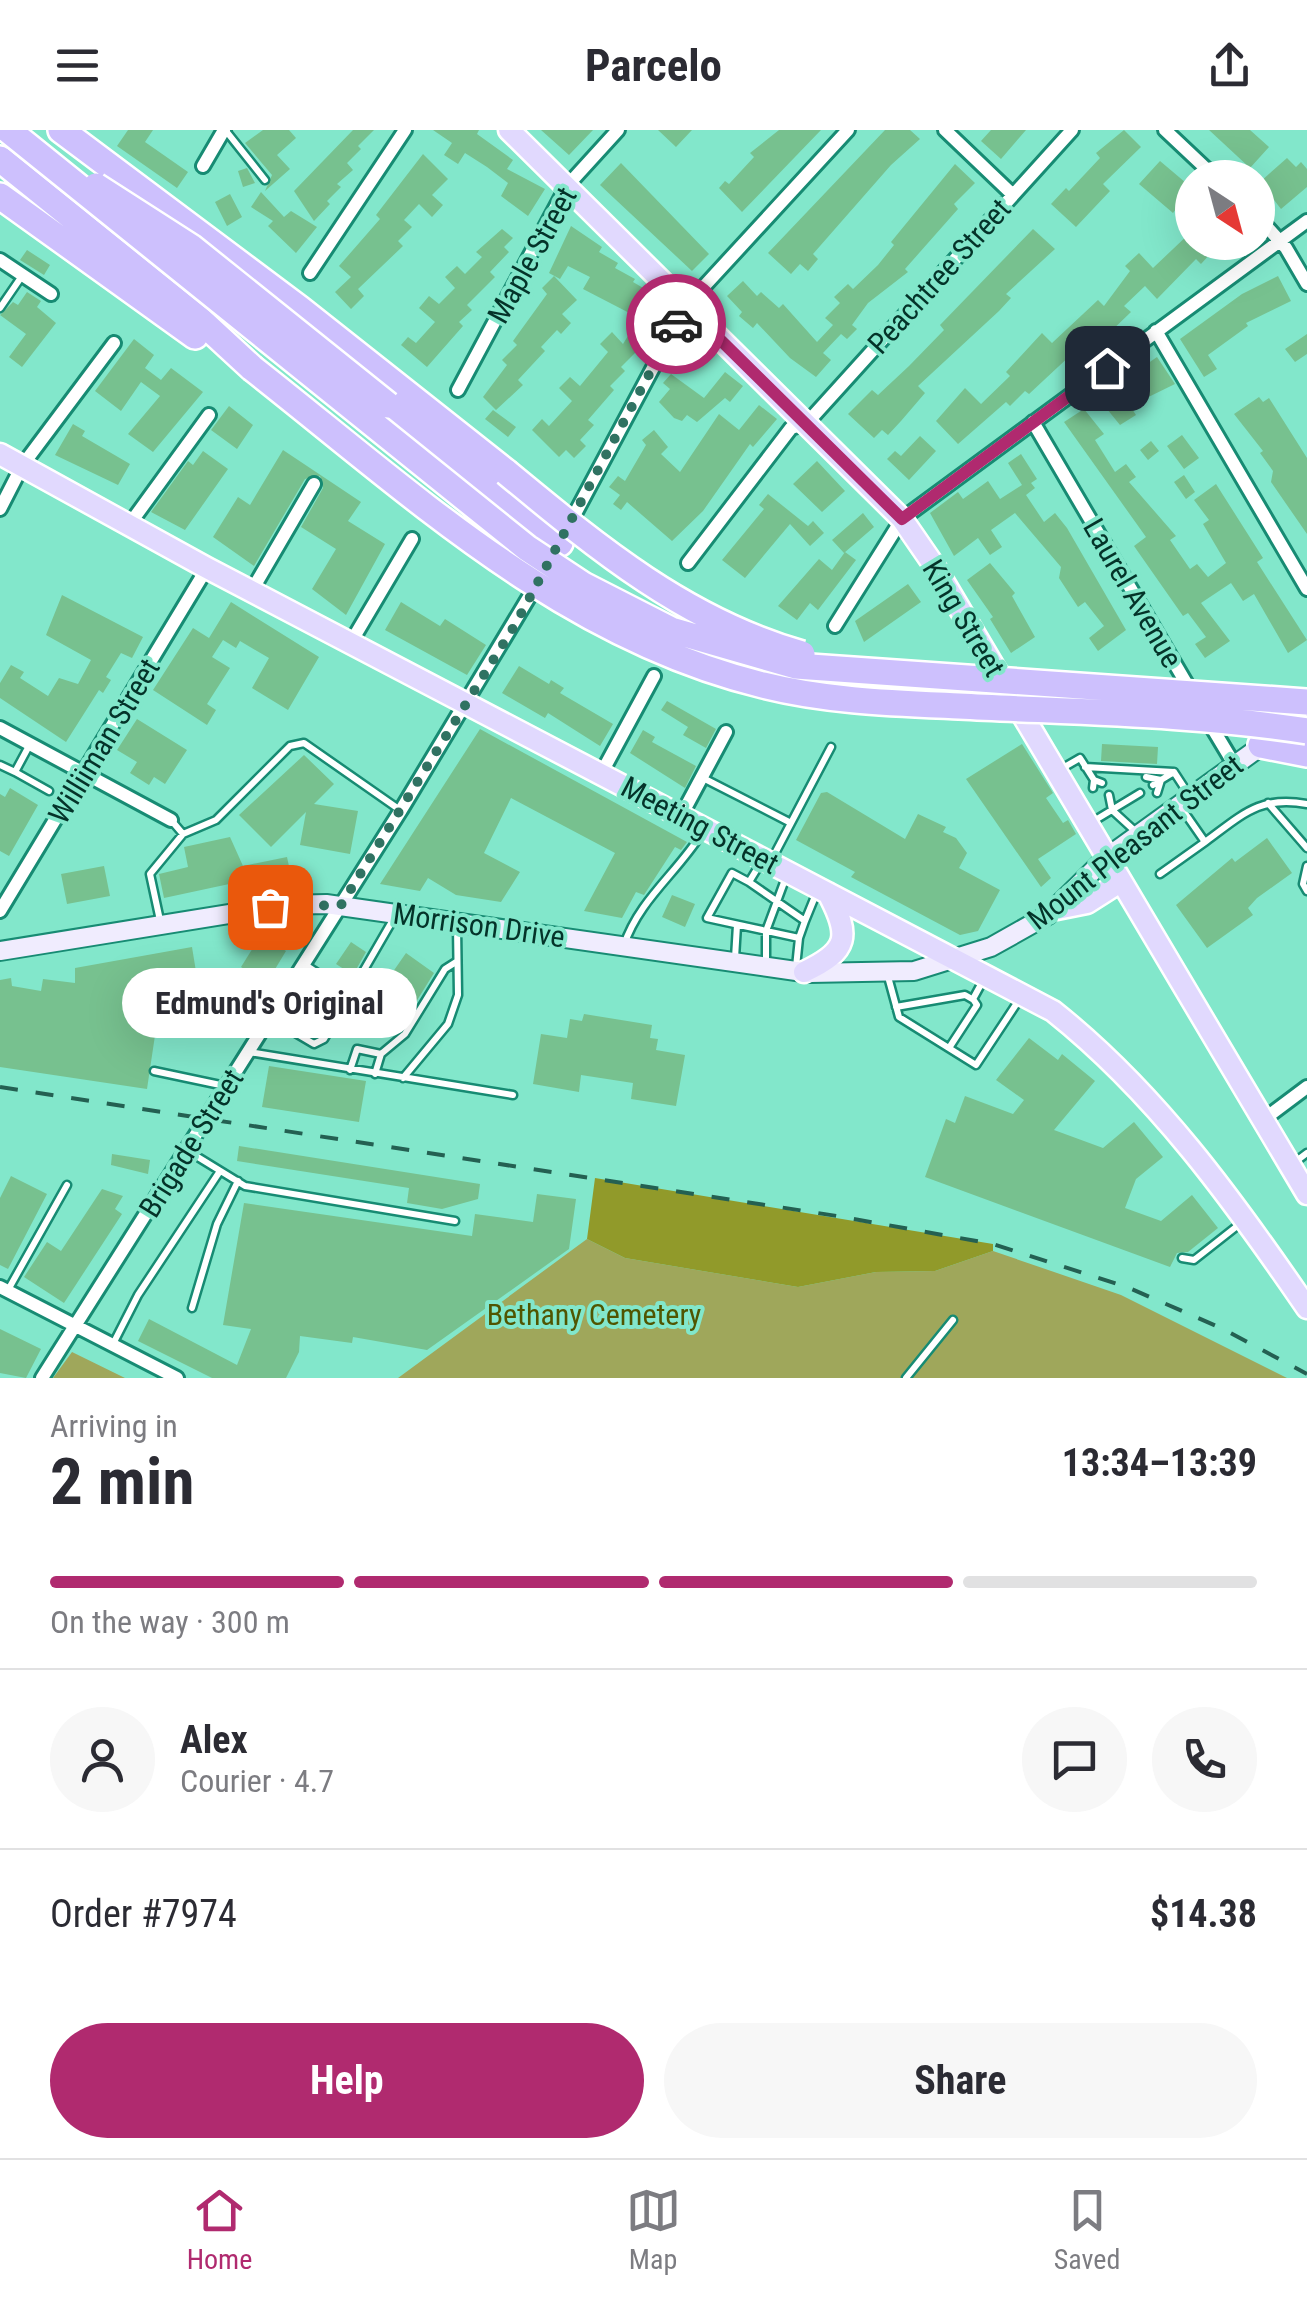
<!DOCTYPE html>
<html lang="en">
<head>
<meta charset="utf-8">
<style>
  :root { --surface:#fff; --page:#f7f7f7; --text:#2b2b33; --muted:#7c7c81; --line:#e1e1e2; --accent:#b02a6f }
  body { margin:0; font-family:"Roboto Condensed",sans-serif; background:var(--page); color:var(--text); height:100vh; display:flex; flex-direction:column; font-size:38px; white-space:nowrap }
  * { box-sizing:border-box; margin:0 }
  p { font-size:32px; color:var(--muted) }
  .icon { flex:none; width:55px; height:55px; fill:none; stroke:currentColor; stroke-width:2; stroke-linecap:round; stroke-linejoin:round }
  .map { position:relative; height:1248px; overflow:hidden }
  .side { display:flex; flex-direction:column; background:var(--surface); flex:1 }
  .side>* { flex:none }
  .needle { width:65px; rotate:144deg }
  .buttons { position:absolute; left:1175px; top:30px; display:grid; gap:20px }
  .buttons a { display:grid; place-items:center; width:100px; height:100px; border-radius:50%; background:var(--surface); box-shadow:0 10px 40px #0002; font-size:50px }
  .pin { position:absolute; display:grid; place-items:center; width:85px; height:85px; color:#fff; margin:-42px; border-radius:20px; box-shadow:0 5px 15px #0006 }
  .courier { position:absolute; display:grid; place-items:center; width:100px; height:100px; margin:-50px; border:8px solid #b02a6f; border-radius:50%; background:#fff; color:#222; box-shadow:0 2px 12px #0007 }
  .bubble { position:absolute; height:70px; border-radius:35px; background:var(--surface); box-shadow:0 10px 40px #0002; font-size:32px; font-weight:700; line-height:70px; text-align:center }
  .overview em { font-style:normal; font-weight:700 }
  .overview div { display:flex; flex-direction:column-reverse }
  .overview { display:flex; align-items:center; justify-content:space-between; height:170px; padding:0 50px }
  h1 { font-size:65px; font-weight:700; line-height:75px }
  .bar { display:grid; grid-template-columns:repeat(4,1fr); gap:15px 10px; align-content:center; height:120px; padding:0 50px }
  .bar i { height:12px; border-radius:8px; background:var(--line) }
  .bar .current { background:var(--accent) }
  .bar p { grid-column:span 4 }
  .line { display:flex; align-items:center; gap:25px; padding:0 50px; border-top:2px solid var(--line) }
  .line div { flex:1 }
  .round { display:grid; place-items:center; flex:none; width:105px; height:105px; border-radius:52px; background:var(--page) }
  .button { display:flex; gap:20px; margin-top:auto; padding:20px 50px }
  .button a { flex:1; height:115px; border-radius:60px; background:var(--accent); color:#fff; font-size:40px; font-weight:700; line-height:115px; text-align:center }
  .button a+a { background:var(--page); color:var(--text) }
  header { display:flex; justify-content:space-between; align-items:center; height:130px; padding:0 50px; background:var(--surface); font-size:45px; font-weight:700 }
  .menu { display:flex; justify-content:space-around; align-items:center; height:140px; border-top:2px solid var(--line); background:var(--surface); font-size:28px; color:var(--muted) }
  .menu a { display:grid; justify-items:center; gap:5px }
  .menu .current { color:var(--accent) }
  .map>svg:first-child { display:block }
  .green { fill:#9fa75b }
  .forest { fill:#919a2a }
  .building { fill:#77c18f }
  .lines { fill:none; stroke-linecap:round; stroke-linejoin:round }
  .lane-casing { stroke:#178b73; stroke-width:11 }
  .street-casing { stroke:#178b73; stroke-width:18 }
  .secondary-casing { stroke:#178b73; stroke-width:22 }
  .primary-casing { stroke:#fff; stroke-width:25 }
  .highway-casing { stroke:#fff; stroke-width:30 }
  .lane { stroke:#fff; stroke-width:6 }
  .street { stroke:#fff; stroke-width:12 }
  .secondary { stroke:#f0ecfe; stroke-width:18 }
  .primary { stroke:#e1d9fe; stroke-width:20 }
  .highway { stroke:#cdc0fd; stroke-width:25 }
  .rail { stroke:#246052; stroke-width:4; stroke-dasharray:18 18; stroke-linecap:butt }
  .highway-bridge-casing { stroke:#fff; stroke-width:30; stroke-linecap:butt }
  .highway-bridge { stroke:#cdc0fd; stroke-width:25 }
  .done { stroke:#307262; stroke-width:10; stroke-dasharray:0 18 }
  .route { stroke:#b02a6f; stroke-width:12 }
  .labels { text-anchor:middle; dominant-baseline:central; stroke-width:8; stroke-linejoin:round; paint-order:stroke }
  .street-label { font-size:30px; fill:#043329; stroke:#82e7cb }
  .park-label { font-size:30px; fill:#505500; stroke:#82e7cb }
</style>
</head>
<body>
<header><svg class="icon" aria-label="menu" viewBox="0 0 24 24"><path d="M4 6h16M4 12h16M4 18h16"/></svg>Parcelo<svg class="icon" aria-label="share" viewBox="0 0 24 24"><path d="M12 15V3M7 8l5-5 5 5M5 13v7h14v-7"/></svg></header>
<div class="map">
<svg width="1307" height="1248" viewBox="0 0 1307 1248">
  <rect width="100%" height="100%" fill="#82e7cb"/>
  <path class="green" d="M587,1109L625,1128L798,1157L876,1142L935,1141L993,1121L1121,1165L1287,1248H398Z
    M72,1222L125,1248H53Z"/>
  <path class="forest" d="M595,1048L993,1114V1121L935,1141L876,1142L798,1157L625,1128L587,1109Z"/>
  <path class="building" d="M128,0H153L145,12L188,42L177,58L117,16Z
    M263,0H289L296,8L277,25L290,39L265,61L272,45L245,13Z
    M353,0H374L358,16L361,19L347,33L353,40L337,54L341,57L327,71L330,74L314,91L294,61Z
    M433,0H479L477,4L513,30L507,39L545,59L528,86L501,66L508,53L487,37L465,23L458,34L444,25L452,13Z
    M541,0H593L569,25Z
    M658,0H692L676,17Z
    M779,0H821L742,82L719,58L725,51L729,54L754,27L750,23Z
    M885,0H910L920,9L891,35L813,124L818,129L808,141L800,134L791,144L768,123Z
    M991,0H1026L1001,29L981,11Z
    M1124,0L1141,17L1103,54L1110,61L1076,97L1051,74L1066,58L1069,61L1100,28L1096,23Z
    M1209,0H1250L1269,17L1250,38Z
    M423,24L448,49L432,65L443,75L432,87L419,74L404,90L412,97L398,111L403,116L358,159L364,166L351,179L335,162L351,147L339,136L380,89L376,85Z
    M1287,28L1296,37L1301,32L1307,39V57L1281,79L1260,52Z
    M1160,31L1192,58L1173,83L1139,54Z
    M621,33L709,124L692,141L600,55Z
    M955,34L975,53L954,74L958,79L905,139L908,142L868,173L852,195L857,199L847,209L841,204L823,223L831,230L816,247L790,228L757,193L753,198L739,186L742,182L727,166L743,151L757,166L761,162L779,178L783,174L817,212L833,195L825,188L840,173L834,167L848,154L853,159L878,135L894,115L891,112Z
    M247,38L255,53L243,57L238,41Z
    M261,62L284,87L291,81L317,97L296,123L268,96L273,91L251,77Z
    M230,64L242,87L227,96L215,72Z
    M571,96L602,117L599,122L618,133L615,138L635,149L633,152L650,162L648,167L665,177L641,217L621,237L625,241L610,256L614,260L588,290L594,295L580,310L586,316L574,328L566,320L559,327L532,300L542,289L549,296L572,271L559,258L570,247L580,256L608,222L600,214L612,202L623,214L639,188L583,159L590,147L568,136L560,149L549,143Z
    M502,99L513,108L504,117L509,122L490,142L495,147L467,175L472,180L459,192L463,196L427,237L401,215L408,207L416,213L435,192L419,178L429,166L439,174L455,158L445,147L457,136L465,144L482,127L476,122Z
    M1033,99L1055,119L1006,164L1011,168L999,181L918,256L925,263L901,291L888,305L882,300L874,308L848,284L872,260L878,265L909,236L944,200L940,195Z
    M1192,101V112H1221L1201,134L1196,129L1157,169L1145,156L1124,176L1131,182L1081,230L1073,223L1029,264L1025,261L1010,276L1006,272L958,314L936,291L965,258L981,274L1010,246L1006,242L1042,203L1052,213L1098,170L1104,176L1130,141L1125,136L1139,123L1153,138Z
    M27,120L50,135L44,145L20,130Z
    M554,146L577,170L562,184L571,193L561,204L557,200L541,217L545,221L518,250L523,255L496,280L483,267L507,235L502,230L517,215L513,211L547,164L542,158Z
    M1278,146L1291,171L1246,193L1248,196L1208,225L1217,239L1204,247L1180,209L1242,164Z
    M27,162L41,171L37,177L56,193L22,237L9,227L26,204L0,185L13,172L18,175Z
    M1307,204V224L1295,232L1285,219Z
    M134,209L154,225L145,238L161,250L171,238L203,262L153,322L128,304L160,266L141,252L121,281L95,261Z
    M1157,227L1175,254L1130,276L1136,285L1120,295L1098,268Z
    M725,242L743,256L730,272L725,268L697,292L687,285L682,291L674,288L659,272L670,259L663,253L671,244L704,268Z
    M1259,267L1263,272L1269,268L1307,328V404L1271,352L1273,341L1260,323L1263,321L1234,284Z
    M759,275L777,289L753,317L750,314L703,381L672,411L627,372L621,380L613,374L620,365L609,357L618,346L625,351L646,315L642,310L654,300L668,317L661,324L680,342L719,284L739,300Z
    M229,276L253,295L237,319L211,300Z
    M1084,279L1104,304L1095,310L1115,342L1126,334L1136,347L1129,352L1176,406L1170,410L1190,439L1197,434L1208,447L1226,433L1203,394L1209,390L1194,370L1216,354L1263,428L1257,432L1307,510L1288,523L1254,464L1243,471L1231,453L1201,473L1230,511L1205,528L1195,514L1206,507L1188,483L1183,486L1134,416L1146,407L1064,292Z
    M493,280L516,297L508,307L485,289Z
    M73,294L85,301L82,306L130,334L118,355L55,325Z
    M1182,305L1199,328L1184,339L1167,316Z
    M920,306L936,321L909,350L887,329L895,321L901,326Z
    M1151,311L1159,321L1148,330L1140,320Z
    M283,320L361,372L348,391L385,414L346,485L312,459L336,419L301,397L323,358L320,346L305,349L254,436L213,407L238,367L250,375Z
    M203,321L228,339L185,400L151,382L188,331L193,335Z
    M1021,324L1037,349L1031,353L1035,358L1026,365L1044,392L1055,383L1067,398L1126,500L1098,521L1089,508L1104,496L1085,472L1078,477L1059,448L1061,437L1015,383L991,400L1002,417L990,425L978,408L954,426L930,383L958,362L963,369L988,351L1000,369L1022,355L1008,333Z
    M817,331L845,361L822,382L793,354Z
    M1184,345L1195,362L1186,369L1174,352Z
    M768,364L808,396L813,391L824,403L810,416L790,394L745,448L722,430L764,379L759,375Z
    M863,383L874,397L844,423L832,410Z
    M845,422L856,430L818,480L810,473L797,490L778,476L819,429L832,440Z
    M990,433L1015,463L1012,466L1035,507L1011,523L990,489L993,487L967,450Z
    M908,454L921,472L864,512L855,491Z
    M62,465L143,507L132,528L121,523L106,547L111,550L103,563L99,560L66,612L0,568V553L11,535L24,542L20,548L48,566L59,548L78,554L91,530L46,505Z
    M231,472L319,527L288,580L252,558L269,528L240,511L236,518L223,510L212,527L230,538L207,574L216,580L207,595L153,560L193,498L209,508Z
    M401,472L440,496L445,489L486,515L467,545L385,500Z
    M519,536L549,554L551,550L564,558L560,563L613,594L600,616L548,583L545,588L502,563Z
    M667,571L716,599L706,618L683,605L688,597L661,580Z
    M137,589L187,620L165,654L154,647L149,655L130,643L137,632L117,620Z
    M480,599L687,712L681,720L675,717L644,765L636,762L622,788L584,781L615,723L511,668L484,723L520,742L501,772L456,765L428,748L420,761L380,754Z
    M643,600L655,607L652,612L696,636L685,658L630,623Z
    M1022,614L1053,663L1046,668L1063,693L1068,690L1076,704L1038,729L1051,748L1041,757L966,649Z
    M1102,614L1158,617L1157,634L1101,631Z
    M304,625L334,654L314,674L358,681L350,724L300,715L306,682L271,717L239,685Z
    M10,658L38,675L9,726L0,721V664L5,667Z
    M827,662L905,709L918,684L946,697L943,702L956,708L967,723L959,738L1000,760L978,801L960,805L851,747L855,742L796,710L821,663Z
    M230,707L243,736L287,727L290,741L164,768L159,744L188,737L184,717Z
    M1267,708L1292,743L1257,768L1248,778L1253,785L1207,818L1176,775L1232,728L1235,732Z
    M104,736L110,766L67,774L61,744Z
    M672,765L695,774L685,797L662,787Z
    M261,805L286,821L260,864L250,857L225,893L201,876L220,847L237,858L247,841L241,837Z
    M351,812L366,822L353,845L336,834Z
    M192,817L199,860L182,864L178,895L157,892L147,959L0,937V850L11,848L12,856L41,861L43,849L75,853V838Z
    M406,823L434,843L411,880L381,859Z
    M316,858L337,872L314,906L293,891Z
    M584,884L652,895L650,908L658,909L656,920L685,925L676,976L631,969L633,953L581,945L579,962L533,954L541,904L567,908L570,889L582,891Z
    M1029,908L1058,930L1062,924L1095,951L1054,1000L1103,1018L1134,992L1163,1027L1136,1049L1125,1078L1161,1091L1192,1065L1218,1098L1188,1122L1177,1123L1170,1137L925,1047L946,989L955,993L965,966L1013,984L1024,970L996,950Z
    M269,936L366,951L359,992L262,977Z
    M239,1016L480,1054L478,1069L442,1079L407,1073L409,1058L237,1031Z
    M112,1024L150,1030L148,1044L111,1035Z
    M11,1046L47,1064L8,1139L0,1135V1068Z
    M102,1059L123,1066L115,1079L122,1084L64,1173L24,1147L47,1112L61,1121Z
    M537,1064L576,1069L569,1119L427,1220L353,1207L352,1213L300,1206L299,1222L286,1248H212L138,1211L149,1189L237,1235L251,1199L223,1195L244,1073L472,1106L475,1084L533,1092Z
    M0,1199L41,1219L26,1248L0,1243Z"/>
  <g class="lines">
    <defs>
      <path id="lane" d="M226,1L265,50
        M0,178L22,146
        M29,616L15,642L49,661
        M0,635L15,642
        M1085,637L1174,642
        M1061,639L1080,628L1094,650
        M1146,647L1161,650L1153,655
        M703,648L791,693
        M1093,658L1094,650L1102,653
        M1157,663L1161,650L1174,642L1189,665
        M1109,665L1112,680L1136,702
        M1268,673L1307,718
        M1180,676L1205,712C1242,685 1260,665 1307,674
        M171,690L183,704L216,690L290,616L304,613L400,680
        M1092,692L1140,663
        M771,731L831,617
        M1307,736L1303,754L1307,761
        M1160,744L1205,712
        M749,752L805,791L799,808L707,788L732,743L749,752L760,734
        M805,791L816,764
        M161,795L150,744L183,704
        M624,815C639,770 677,743 702,703
        M735,828L737,795
        M304,834L351,865
        M766,836V801L786,747
        M796,837L799,808
        M887,843L899,887L976,935L1021,867
        M896,877L965,865L972,869
        M270,888L314,914L324,909L394,788
        M949,918L977,875L973,869L985,847
        M249,922L513,965
        M381,924L405,904L445,839L456,832
        M350,940L357,919L381,924L375,944
        M154,941L225,956
        M403,948L448,894L458,865L457,797
        M188,1021L245,1056L455,1091
        M1291,1035L1307,1023
        M1182,1128L1194,1130L1241,1093
        M8,1160L67,1055
        M192,1178L217,1094L238,1051
        M113,1214L138,1165L220,1041
        M906,1248L953,1190"/>
      <path id="street" d="M945,0L1013,65
        M1165,0L1216,48
        M203,36L224,0
        M1258,87L1286,118L1307,154
        M0,130L51,164
        M310,143L405,0
        M1156,201L1307,459
        M458,260L567,56L618,0
        M1033,292L1192,563
        M0,379L22,336L114,213
        M129,395L209,285
        M569,395L686,176L848,0
        M688,433L791,298L807,293L1072,0
        M251,462L314,354
        M835,496L902,389L1307,91
        M350,514L412,409
        M1207,589L1234,634
        M0,598L171,690
        M601,644L654,546
        M681,686L726,602
        M0,781L207,438
        M1263,990L1307,957
        M0,1157L177,1248
        M42,1248L401,680L538,452"/>
      <path id="secondary" d="M0,821L284,775L326,774L810,843L914,841L991,817L1048,785L1106,728L1307,583"/>
      <path id="primary" d="M509,0L902,389L933,434L1307,1064
        M0,324L207,438L1053,881C1156,963 1233,1070 1307,1178
        M1057,779L1087,773L1120,752
        M804,842C849,821 851,806 828,763"/>
      <path id="highway" d="M61,0L300,179L506,342
        M0,29L200,190L252,238
        M0,66L195,206
        M388,275L560,413
        M1261,615L1307,624"/>
    </defs>
    <use href="#lane" class="lane-casing"/>
    <use href="#street" class="street-casing"/>
    <use href="#secondary" class="secondary-casing"/>
    <use href="#primary" class="primary-casing"/>
    <use href="#highway" class="highway-casing"/>
    <use href="#lane" class="lane"/>
    <use href="#street" class="street"/>
    <use href="#secondary" class="secondary"/>
    <use href="#primary" class="primary"/>
    <use href="#highway" class="highway"/>
    <path class="rail" d="M0,957L837,1086L993,1114L1127,1157L1221,1198L1307,1244"/>
    <defs>
      <path id="highway-bridge" d="M8,0L527,418L583,455L671,500L796,536L1307,572
        M96,56L191,117L388,275
        M252,238C410,362 563,507 763,555C826,571 894,573 959,576C1074,582 1193,583 1307,601
        M506,342C598,418 686,491 802,524"/>
    </defs>
    <use href="#highway-bridge" class="highway-bridge-casing"/>
    <use href="#highway-bridge" class="highway-bridge"/>
  </g>
  <g class="lines">
    <path class="done" d="M270,777L341,775L515,495L676,194"/>
    <path class="route" d="M676,194L686,176L902,389L1107,238"/>
  </g>
  <g class="labels">
    <g class="street-label">
      <text transform="translate(532 125) rotate(-61)">Maple Street</text>
      <text transform="translate(939 146) rotate(-48)">Peachtree Street</text>
      <text transform="translate(1133 463) rotate(60)">Laurel Avenue</text>
      <text transform="translate(964 488) rotate(59)">King Street</text>
      <text transform="translate(104 611) rotate(-59)">Williiman Street</text>
      <text transform="translate(700 695) rotate(28)">Meeting Street</text>
      <text transform="translate(1135 712) rotate(-38)">Mount Pleasant Street</text>
      <text transform="translate(479 795) rotate(8)">Morrison Drive</text>
      <text transform="translate(191 1013) rotate(-58)">Brigade Street</text>
    </g>
    <g class="park-label">
      <text x="594" y="1184">Bethany Cemetery</text>
    </g>
  </g>
</svg>
<div class="buttons">
<a><svg class="needle" viewBox="-14 -14 28 28"><path d="M0-13l5 13h-10z" fill="#e53935"/><path d="M0 13l5-13h-10z" fill="#7c7c81"/></svg></a>
</div>
<div class="pin" style="left:270px;top:777px;background:#ea580c"><svg class="icon" aria-label="bag" viewBox="0 0 24 24"><path d="M5 8h14l-1 12H6zM9 8a3 3 0 0 1 6 0"/></svg></div>
<div class="pin" style="left:1107px;top:238px;background:#1f2937"><svg class="icon" aria-label="home" viewBox="0 0 24 24"><path d="M3 11l9-7 9 7M6 9v11h12V9"/></svg></div>
<div class="courier" style="left:676px;top:194px"><svg class="icon" aria-label="car" viewBox="0 0 24 24"><path d="M5 17H2v-5l4-1 3-4h7l3 4 3 1v5h-3M9 17h6M6 11h13"/><circle cx="7" cy="17" r="2"/><circle cx="17" cy="17" r="2"/></svg></div>
<div class="bubble" style="left:122px;top:838px;width:295px">Edmund's Original</div>
</div>
<section class="side">
<div class="overview"><div><h1>2 min</h1><p>Arriving in</p></div><em>13:34–13:39</em></div>
<div class="bar"><i class="current"></i><i class="current"></i><i class="current"></i><i></i><p>On the way · 300 m</p></div>
<div class="line" style="height:180px"><a class="round"><svg class="icon" aria-label="person" viewBox="0 0 24 24"><circle cx="12" cy="8" r="4"/><path d="M4 21q1-7 8-7t8 7"/></svg></a><div><b>Alex</b><p>Courier · 4.7</p></div><a class="round"><svg class="icon" aria-label="chat" viewBox="0 0 24 24"><path d="M4 5h16v11H9l-5 4z"/></svg></a><a class="round"><svg class="icon" aria-label="phone" viewBox="0 0 24 24"><path d="M5 4h4l2 5-3 2q2 4 5 5l2-3 5 2v4C11 20 4 13 5 4z"/></svg></a></div>
<div class="line" style="height:130px"><div>Order #7974</div><b>$14.38</b></div>
<div class="button"><a>Help</a><a>Share</a></div>
</section>
<nav class="menu">
<a class="current"><svg class="icon" aria-label="home" viewBox="0 0 24 24"><path d="M3 11l9-7 9 7M6 9v11h12V9"/></svg>Home</a>
<a><svg class="icon" aria-label="map" viewBox="0 0 24 24"><path d="M3 6l6-2 6 2 6-2v14l-6 2-6-2-6 2zM9 4v14M15 6v14"/></svg>Map</a>
<a><svg class="icon" aria-label="saved" viewBox="0 0 24 24"><path d="M7 4h10v16l-5-4-5 4z"/></svg>Saved</a>
</nav>
</body>
</html>
